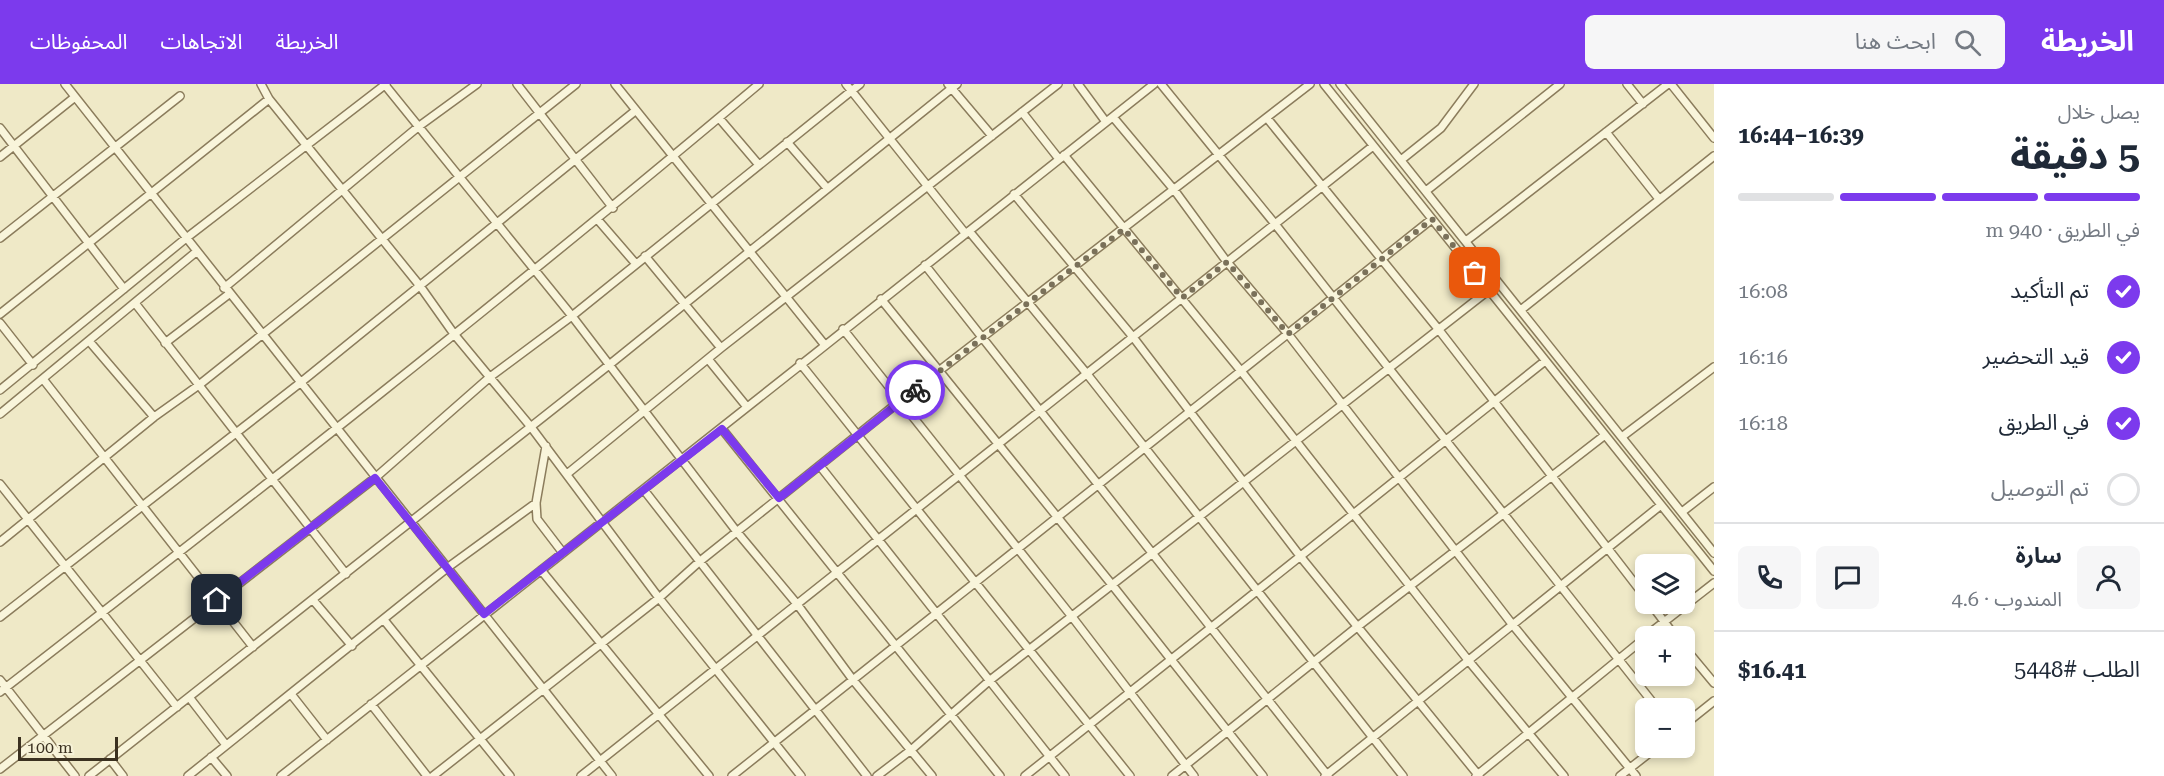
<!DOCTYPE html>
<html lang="ar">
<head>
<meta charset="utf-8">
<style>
  :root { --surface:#fff; --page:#f6f6f7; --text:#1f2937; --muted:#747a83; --line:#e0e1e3; --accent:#7c3aed }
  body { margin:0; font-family:"Roboto Serif","Noto Sans Arabic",serif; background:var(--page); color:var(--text); direction:rtl; height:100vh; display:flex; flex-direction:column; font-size:22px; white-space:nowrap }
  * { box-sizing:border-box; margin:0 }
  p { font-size:20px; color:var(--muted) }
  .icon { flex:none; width:33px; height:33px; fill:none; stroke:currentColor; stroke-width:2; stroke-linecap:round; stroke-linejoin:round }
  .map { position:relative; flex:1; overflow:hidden; direction:ltr }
  .panel { display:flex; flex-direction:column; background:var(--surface); width:450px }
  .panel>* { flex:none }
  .controls { position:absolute; left:1635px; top:470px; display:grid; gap:12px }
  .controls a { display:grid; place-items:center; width:60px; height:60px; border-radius:9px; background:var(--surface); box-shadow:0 3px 9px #0003; font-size:30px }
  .scale { position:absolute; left:18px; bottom:15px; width:100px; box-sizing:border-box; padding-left:6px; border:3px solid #3b3120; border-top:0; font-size:16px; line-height:21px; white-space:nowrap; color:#3b3120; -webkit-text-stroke:4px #f6f2d7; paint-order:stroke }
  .pin { position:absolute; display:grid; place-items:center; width:51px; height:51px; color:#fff; margin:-26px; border-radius:12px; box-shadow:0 3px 9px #0006 }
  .courier { position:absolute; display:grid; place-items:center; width:60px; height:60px; margin:-30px; border:4px solid #7c3aed; border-radius:50%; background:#fff; color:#222; box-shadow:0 2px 8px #0007 }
  .headline em { font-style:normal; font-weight:700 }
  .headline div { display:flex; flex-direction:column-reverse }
  .headline { display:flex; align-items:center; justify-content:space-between; height:102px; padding:0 24px }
  h1 { font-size:39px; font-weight:700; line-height:45px }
  .bar { display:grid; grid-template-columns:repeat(4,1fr); gap:9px 6px; align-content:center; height:72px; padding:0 24px }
  .bar i { height:8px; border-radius:4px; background:var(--line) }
  .bar .selected { background:var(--accent) }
  .bar p { grid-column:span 4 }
  .line { display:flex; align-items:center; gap:15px; padding:0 24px; border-top:2px solid var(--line) }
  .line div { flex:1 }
  .round { display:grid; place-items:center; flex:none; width:63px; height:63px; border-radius:9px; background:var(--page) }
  ol { padding:0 24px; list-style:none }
  li { display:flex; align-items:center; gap:18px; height:66px }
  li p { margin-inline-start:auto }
  li .icon { padding:6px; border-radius:50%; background:var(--accent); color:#fff; stroke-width:4 }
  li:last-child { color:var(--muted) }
  li i { width:33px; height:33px; border:3px solid var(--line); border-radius:50% }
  header { display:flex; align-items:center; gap:36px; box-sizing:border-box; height:84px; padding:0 30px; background:var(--accent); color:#fff }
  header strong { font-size:28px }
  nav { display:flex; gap:33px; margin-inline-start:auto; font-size:21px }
  .search { width:420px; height:54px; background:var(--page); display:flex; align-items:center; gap:15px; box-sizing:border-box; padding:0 21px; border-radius:9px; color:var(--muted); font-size:22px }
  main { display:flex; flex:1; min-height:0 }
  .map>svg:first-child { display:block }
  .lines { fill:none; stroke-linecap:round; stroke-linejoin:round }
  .street-casing { stroke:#8b7c5c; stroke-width:10 }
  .street { stroke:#f9f5db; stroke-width:7 }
  .done { stroke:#7a715a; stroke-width:6; stroke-dasharray:0 10.8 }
  .route { stroke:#7c3aed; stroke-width:8 }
</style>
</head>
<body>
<header>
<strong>الخريطة</strong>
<div class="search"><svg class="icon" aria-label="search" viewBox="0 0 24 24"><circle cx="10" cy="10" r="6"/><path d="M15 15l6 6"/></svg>ابحث هنا</div>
<nav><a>الخريطة</a><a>الاتجاهات</a><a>المحفوظات</a></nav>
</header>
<main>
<section class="panel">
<div class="headline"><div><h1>5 دقيقة</h1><p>يصل خلال</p></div><em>16:39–16:44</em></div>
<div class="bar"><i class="selected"></i><i class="selected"></i><i class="selected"></i><i></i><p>في الطريق · 940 m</p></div>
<ol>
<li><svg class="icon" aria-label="check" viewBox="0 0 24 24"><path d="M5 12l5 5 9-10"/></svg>تم التأكيد<p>16:08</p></li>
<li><svg class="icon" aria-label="check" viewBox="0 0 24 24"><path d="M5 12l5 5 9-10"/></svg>قيد التحضير<p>16:16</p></li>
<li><svg class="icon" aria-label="check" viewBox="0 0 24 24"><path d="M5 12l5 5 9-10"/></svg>في الطريق<p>16:18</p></li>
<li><i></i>تم التوصيل</li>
</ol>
<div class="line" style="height:108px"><a class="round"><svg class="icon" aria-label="person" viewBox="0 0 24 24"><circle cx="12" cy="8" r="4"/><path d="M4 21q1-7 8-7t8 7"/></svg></a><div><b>سارة</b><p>المندوب · 4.6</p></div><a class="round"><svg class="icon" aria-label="chat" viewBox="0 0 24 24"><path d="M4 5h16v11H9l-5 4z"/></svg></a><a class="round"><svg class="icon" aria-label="phone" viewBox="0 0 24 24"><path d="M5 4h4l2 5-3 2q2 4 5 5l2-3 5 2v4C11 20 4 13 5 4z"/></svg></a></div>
<div class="line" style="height:78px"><div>الطلب #5448</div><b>$16.41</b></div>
</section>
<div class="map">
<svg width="1714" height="692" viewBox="0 0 1714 692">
  <rect width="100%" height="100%" fill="#efe9c7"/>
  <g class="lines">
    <defs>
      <path id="street" d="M65,0L612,692
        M261,0L269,15L420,202L454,250L531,343L659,514L801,692
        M517,0L613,124
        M615,0L824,260
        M846,0L965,149
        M948,0L992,52
        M1078,0L1106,38
        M1161,0L1275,140L1657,624
        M1324,0L1714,487
        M1340,0L1714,469
        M1627,0L1643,20
        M1671,0L1714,54
        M385,1L572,232L737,448L797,520L853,596L932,692
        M1022,28L1059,75
        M1113,33L1175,107L1227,178L1288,250L1512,540L1636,692
        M719,34L759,81
        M1267,34L1439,246L1646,514
        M0,44L124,205
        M1606,48L1659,115
        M787,58L827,104
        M1064,71L1241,287L1468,576L1564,692
        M0,73L75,13
        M1401,76L1441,44L1474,0
        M1426,107L1560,0
        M1014,110L1133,253L1300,472L1479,692
        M598,136L636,180
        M969,147L1087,290L1403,692
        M0,154L180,12
        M1466,157L1668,0
        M645,172L721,264
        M925,181L1328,692
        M224,204L418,43L477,0
        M881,215L1113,502L1263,692
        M135,219L346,490
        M1522,225L1714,72
        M0,230L269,15
        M0,239L33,281
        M843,245L1073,534L1194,692
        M89,257L154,333
        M165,259L229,210
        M708,275L747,323
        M800,279L1130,692
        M43,295L253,563
        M0,306L185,155L386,0
        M0,330L196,168
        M722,345L1000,692
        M1623,352L1714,283
        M546,362L536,419L537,435L563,469
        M820,382L1065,692
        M567,390L721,264L1058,0
        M0,400L177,623
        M644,406L867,692
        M1682,428L1714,403
        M0,458L154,333L199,301L576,0
        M541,486L709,692
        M313,516L352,562
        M1650,519L1675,552
        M0,533L300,299L635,27
        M384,536L510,692
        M1646,552L1714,499
        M1684,563L1714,599
        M0,596L75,692
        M0,608C256,409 511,209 759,0
        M291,610L327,656
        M189,613L226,661
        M371,620L427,692
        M1684,641L1714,617
        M211,673L227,692
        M110,675L123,692
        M0,685L375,394L490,293L572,232L860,0
        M89,692L609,281L957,0
        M188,692L447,484L536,419
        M281,692C572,461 864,232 1154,0
        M433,692L659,514L699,478L900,317L1310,0
        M581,692L1373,62
        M732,692L1432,135
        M877,692L911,666L989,597L1489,206
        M1025,692L1545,277
        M1172,692L1357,543L1605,351
        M1325,692L1661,421
        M1476,692L1646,553
        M1620,692L1657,663"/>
    </defs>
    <use href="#street" class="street-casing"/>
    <use href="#street" class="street"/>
  </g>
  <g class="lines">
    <path class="done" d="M915,306L1124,145L1182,214L1227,178L1288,250L1432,135L1475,189"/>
    <path class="route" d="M217,516L375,394L484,530L722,345L779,414L915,306"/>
  </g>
</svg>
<div class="controls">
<a><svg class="icon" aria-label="layers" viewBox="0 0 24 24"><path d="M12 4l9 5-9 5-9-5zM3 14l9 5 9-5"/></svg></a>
<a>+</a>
<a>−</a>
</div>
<div class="scale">100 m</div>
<div class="pin" style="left:1475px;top:189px;background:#ea580c"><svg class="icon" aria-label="bag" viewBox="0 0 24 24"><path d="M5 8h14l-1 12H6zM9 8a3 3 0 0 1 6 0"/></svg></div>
<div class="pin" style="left:217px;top:516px;background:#1f2937"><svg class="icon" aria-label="home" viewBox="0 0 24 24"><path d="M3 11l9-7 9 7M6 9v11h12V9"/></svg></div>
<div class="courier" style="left:915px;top:306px"><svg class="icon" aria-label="bike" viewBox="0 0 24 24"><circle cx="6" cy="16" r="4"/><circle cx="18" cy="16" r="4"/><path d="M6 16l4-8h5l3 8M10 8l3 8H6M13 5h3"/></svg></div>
</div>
</main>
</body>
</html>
